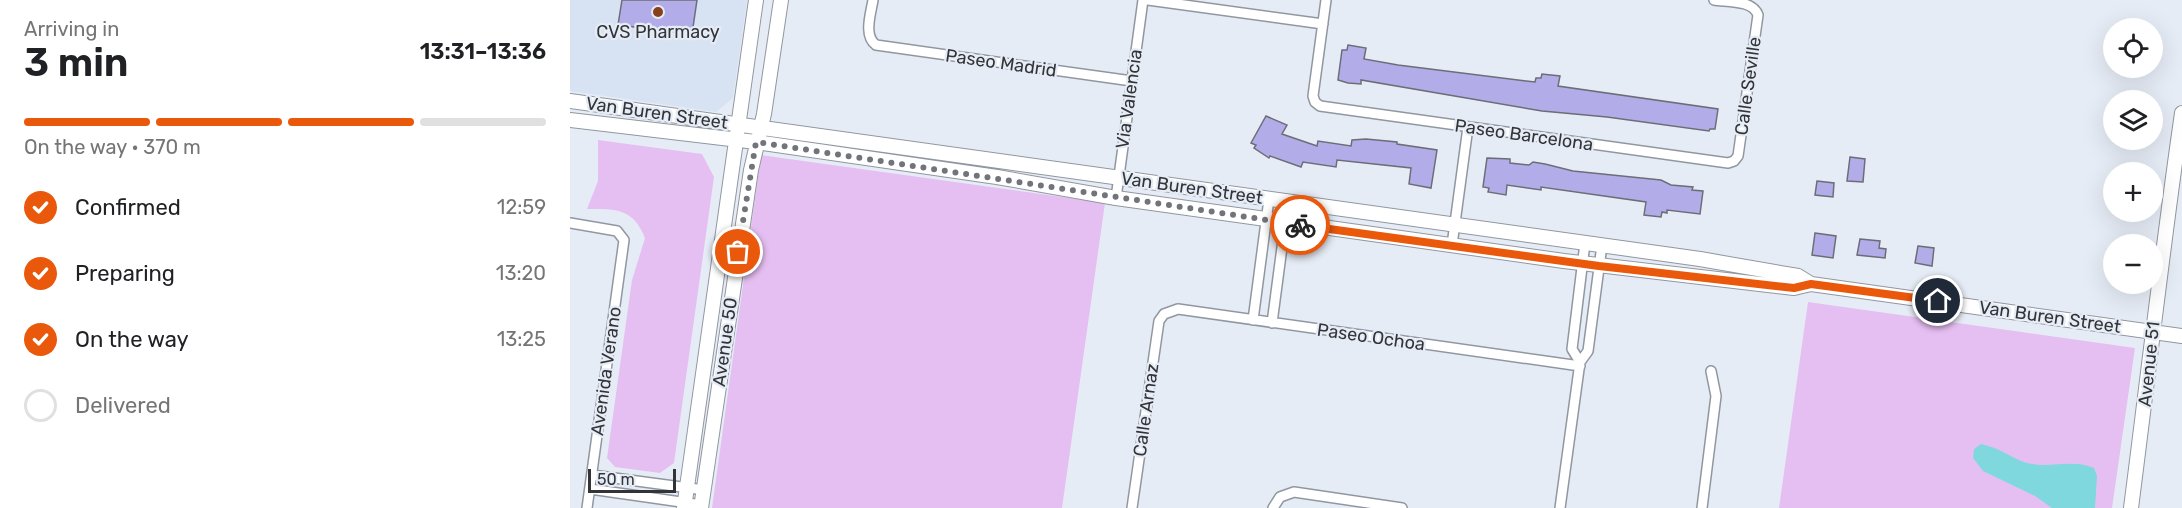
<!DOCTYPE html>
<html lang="en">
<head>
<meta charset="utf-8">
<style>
  :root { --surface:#fff; --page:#f2f2f2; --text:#202124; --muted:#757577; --line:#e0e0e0; --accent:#ea580c }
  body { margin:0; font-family:Rubik,sans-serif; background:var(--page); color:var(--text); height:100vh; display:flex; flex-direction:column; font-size:22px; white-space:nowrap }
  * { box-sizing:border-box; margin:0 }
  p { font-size:20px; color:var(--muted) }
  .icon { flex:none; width:33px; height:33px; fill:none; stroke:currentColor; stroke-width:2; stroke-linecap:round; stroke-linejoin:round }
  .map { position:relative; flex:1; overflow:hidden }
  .details { display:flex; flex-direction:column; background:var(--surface); width:570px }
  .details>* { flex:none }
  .controls { position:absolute; left:1533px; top:18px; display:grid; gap:12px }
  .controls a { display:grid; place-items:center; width:60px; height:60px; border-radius:50%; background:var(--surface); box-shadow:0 6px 24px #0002; font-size:30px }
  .scale { position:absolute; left:18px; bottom:15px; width:88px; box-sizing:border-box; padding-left:6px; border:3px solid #323438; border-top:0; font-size:16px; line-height:21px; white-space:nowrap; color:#323438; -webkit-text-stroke:4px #e6ecf6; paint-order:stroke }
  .pin { position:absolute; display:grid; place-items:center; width:51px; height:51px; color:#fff; margin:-26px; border:3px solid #fff; border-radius:50%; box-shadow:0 2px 6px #0007 }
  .courier { position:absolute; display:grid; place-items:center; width:60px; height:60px; margin:-30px; border:4px solid #ea580c; border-radius:50%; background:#fff; color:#222; box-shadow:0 2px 8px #0007 }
  .summary em { font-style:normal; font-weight:600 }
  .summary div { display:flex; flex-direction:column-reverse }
  .summary { display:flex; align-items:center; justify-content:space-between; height:102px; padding:0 24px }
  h1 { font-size:39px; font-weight:600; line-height:45px }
  .bar { display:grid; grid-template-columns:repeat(4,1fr); gap:9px 6px; align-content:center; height:72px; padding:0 24px }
  .bar i { height:8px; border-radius:4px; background:var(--line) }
  .bar .on { background:var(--accent) }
  .bar p { grid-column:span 4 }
  ol { padding:0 24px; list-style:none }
  li { display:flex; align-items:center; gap:18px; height:66px }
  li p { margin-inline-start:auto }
  li .icon { padding:6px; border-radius:50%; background:var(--accent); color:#fff; stroke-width:4 }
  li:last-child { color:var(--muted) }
  li i { width:33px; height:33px; border:3px solid var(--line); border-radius:50% }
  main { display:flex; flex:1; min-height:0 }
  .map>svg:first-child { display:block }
  .built { fill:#d7e2f3 }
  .green { fill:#e6bff2 }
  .water { fill:#7fd8dd }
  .building { fill:#b2ade9; stroke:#6d6d77; stroke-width:1.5 }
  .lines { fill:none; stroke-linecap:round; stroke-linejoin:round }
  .street-casing { stroke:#9197a0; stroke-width:12 }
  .secondary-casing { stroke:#9197a0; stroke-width:16 }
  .street { stroke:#fff; stroke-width:9 }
  .secondary { stroke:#fff; stroke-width:14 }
  .done { stroke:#71747a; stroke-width:6; stroke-dasharray:0 10.8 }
  .route { stroke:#ea580c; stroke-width:8 }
  .poi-dot { fill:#86401a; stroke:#e6ecf6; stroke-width:2 }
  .labels { text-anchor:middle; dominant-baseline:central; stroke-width:4.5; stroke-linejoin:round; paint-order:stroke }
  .poi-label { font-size:18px; fill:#323438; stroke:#e6ecf6 }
  .street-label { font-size:18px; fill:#323438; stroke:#e6ecf6 }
</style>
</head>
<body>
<main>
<section class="details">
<div class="summary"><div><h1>3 min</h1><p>Arriving in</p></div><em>13:31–13:36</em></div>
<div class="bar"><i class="on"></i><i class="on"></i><i class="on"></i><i></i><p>On the way · 370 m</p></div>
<ol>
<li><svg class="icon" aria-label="check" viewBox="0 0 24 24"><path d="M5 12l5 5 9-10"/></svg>Confirmed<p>12:59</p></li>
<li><svg class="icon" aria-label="check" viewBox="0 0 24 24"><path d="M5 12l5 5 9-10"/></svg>Preparing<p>13:20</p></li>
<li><svg class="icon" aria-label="check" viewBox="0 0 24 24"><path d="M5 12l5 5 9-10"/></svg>On the way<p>13:25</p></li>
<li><i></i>Delivered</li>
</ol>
</section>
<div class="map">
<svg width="1612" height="508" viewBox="0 0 1612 508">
  <rect width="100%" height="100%" fill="#e6ecf6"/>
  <path class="built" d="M0,0H177L163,98L146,112L0,91Z"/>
  <path class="green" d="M28,140L132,154L144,177L104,463L90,473L45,467L37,458L62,280L75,238C63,208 46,209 17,209L28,181Z
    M191,155L535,203L492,508H142Z
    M1238,302L1565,348L1542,508H1209Z"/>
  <path class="water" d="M1411,444C1430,448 1438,456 1454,462C1477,470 1501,458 1524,468L1527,476L1525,508H1482L1465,496L1413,471L1403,458L1404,449Z"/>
  <path class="building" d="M52,0H127L122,34L48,25Z
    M778,45L796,48L794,59L828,65L965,82L966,78H971L972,74L990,76L988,86L1148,109L1145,129H1140L1139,131L1037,117L972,111L791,80V84L778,83L768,80L772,50H777Z
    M696,116L717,125L712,134L747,146L748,141L781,146L782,140L796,139L827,142V144L867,150L861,188L839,184L841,168L767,160L766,167L733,162L731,167L700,156L699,158L684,148L686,145L681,143Z
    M1280,157L1295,159L1293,182L1277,181Z
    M917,158L940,159V163L959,165L963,162L975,164L1003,171L1091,180L1101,185L1123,187L1122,190L1133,191L1130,214L1097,210V213L1092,212L1091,217L1074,215L1076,202L971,187V190L937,185L936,195L918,192L919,188L913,187Z
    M1247,181L1264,183L1263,197L1245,195Z
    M1245,233L1266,236L1263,258L1242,255Z
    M1290,239L1310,241L1309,248L1316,249L1315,258L1287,255Z
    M1348,246L1364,248L1362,266L1345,263Z"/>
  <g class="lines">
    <defs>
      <path id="street" d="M303,0C301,13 293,36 306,45L562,81
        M578,0L753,24
        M756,0L743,96L745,102L750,106L1158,163L1164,161L1168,156L1188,15C1183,0 1158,2 1144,0
        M546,198L573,0
        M0,223L47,231L54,240L17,508
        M882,245L898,127
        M683,320L699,199
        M702,323L718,202
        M1010,362L1002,349L1015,243
        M22,475L134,490
        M20,489L132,505
        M562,508L589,321L594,314L608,309L1010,366
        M703,508L710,497L724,492L832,508
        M990,508L1010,362L1018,351L1032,245
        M1132,508L1146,396L1141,371"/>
      <path id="secondary" d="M0,101L1130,259L1228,276L1241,284
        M0,120L186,142L427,177L546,198L994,261L1224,288L1241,284L1612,336
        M114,508L186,0
        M131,508L181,170L194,114L211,0
        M1561,508C1578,376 1593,244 1612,113"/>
    </defs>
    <use href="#street" class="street-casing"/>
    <use href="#secondary" class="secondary-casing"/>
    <use href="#street" class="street"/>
    <use href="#secondary" class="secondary"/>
  </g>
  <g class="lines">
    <path class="done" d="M168,252L186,142L730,225"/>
    <path class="route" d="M730,225L1029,266L1224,288L1241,284L1368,301"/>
  </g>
  <circle class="poi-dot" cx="88" cy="12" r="6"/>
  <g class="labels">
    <g class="poi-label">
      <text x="88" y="32">CVS Pharmacy</text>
    </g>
    <g class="street-label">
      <text transform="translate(431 63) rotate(8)">Paseo Madrid</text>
      <text transform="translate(1178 86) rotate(-82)">Calle Seville</text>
      <text transform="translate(559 99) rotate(-82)">Via Valencia</text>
      <text transform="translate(87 113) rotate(8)">Van Buren Street</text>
      <text transform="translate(954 135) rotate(8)">Paseo Barcelona</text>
      <text transform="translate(622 188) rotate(8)">Van Buren Street</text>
      <text transform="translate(1480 317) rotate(8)">Van Buren Street</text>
      <text transform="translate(801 337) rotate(8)">Paseo Ochoa</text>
      <text transform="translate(155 342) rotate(-82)">Avenue 50</text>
      <text transform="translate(1579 364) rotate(-84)">Avenue 51</text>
      <text transform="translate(36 371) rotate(-82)">Avenida Verano</text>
      <text transform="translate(576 410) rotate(-82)">Calle Arnaz</text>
    </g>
  </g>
</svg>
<div class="controls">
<a><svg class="icon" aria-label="locate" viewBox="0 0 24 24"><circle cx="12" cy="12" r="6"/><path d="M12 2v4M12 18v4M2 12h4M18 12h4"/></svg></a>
<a><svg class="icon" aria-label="layers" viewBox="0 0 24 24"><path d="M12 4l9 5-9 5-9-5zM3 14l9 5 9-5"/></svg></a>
<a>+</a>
<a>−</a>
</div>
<div class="scale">50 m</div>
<div class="pin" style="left:168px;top:252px;background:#ea580c"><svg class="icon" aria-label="bag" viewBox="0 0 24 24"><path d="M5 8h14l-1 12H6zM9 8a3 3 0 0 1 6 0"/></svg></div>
<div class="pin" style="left:1368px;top:301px;background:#1f2937"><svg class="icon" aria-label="home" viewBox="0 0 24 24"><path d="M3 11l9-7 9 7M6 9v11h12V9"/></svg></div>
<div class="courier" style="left:730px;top:225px"><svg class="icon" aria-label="bike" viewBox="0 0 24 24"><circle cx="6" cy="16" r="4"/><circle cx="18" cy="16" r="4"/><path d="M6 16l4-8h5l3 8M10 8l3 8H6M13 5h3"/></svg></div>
</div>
</main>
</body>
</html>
